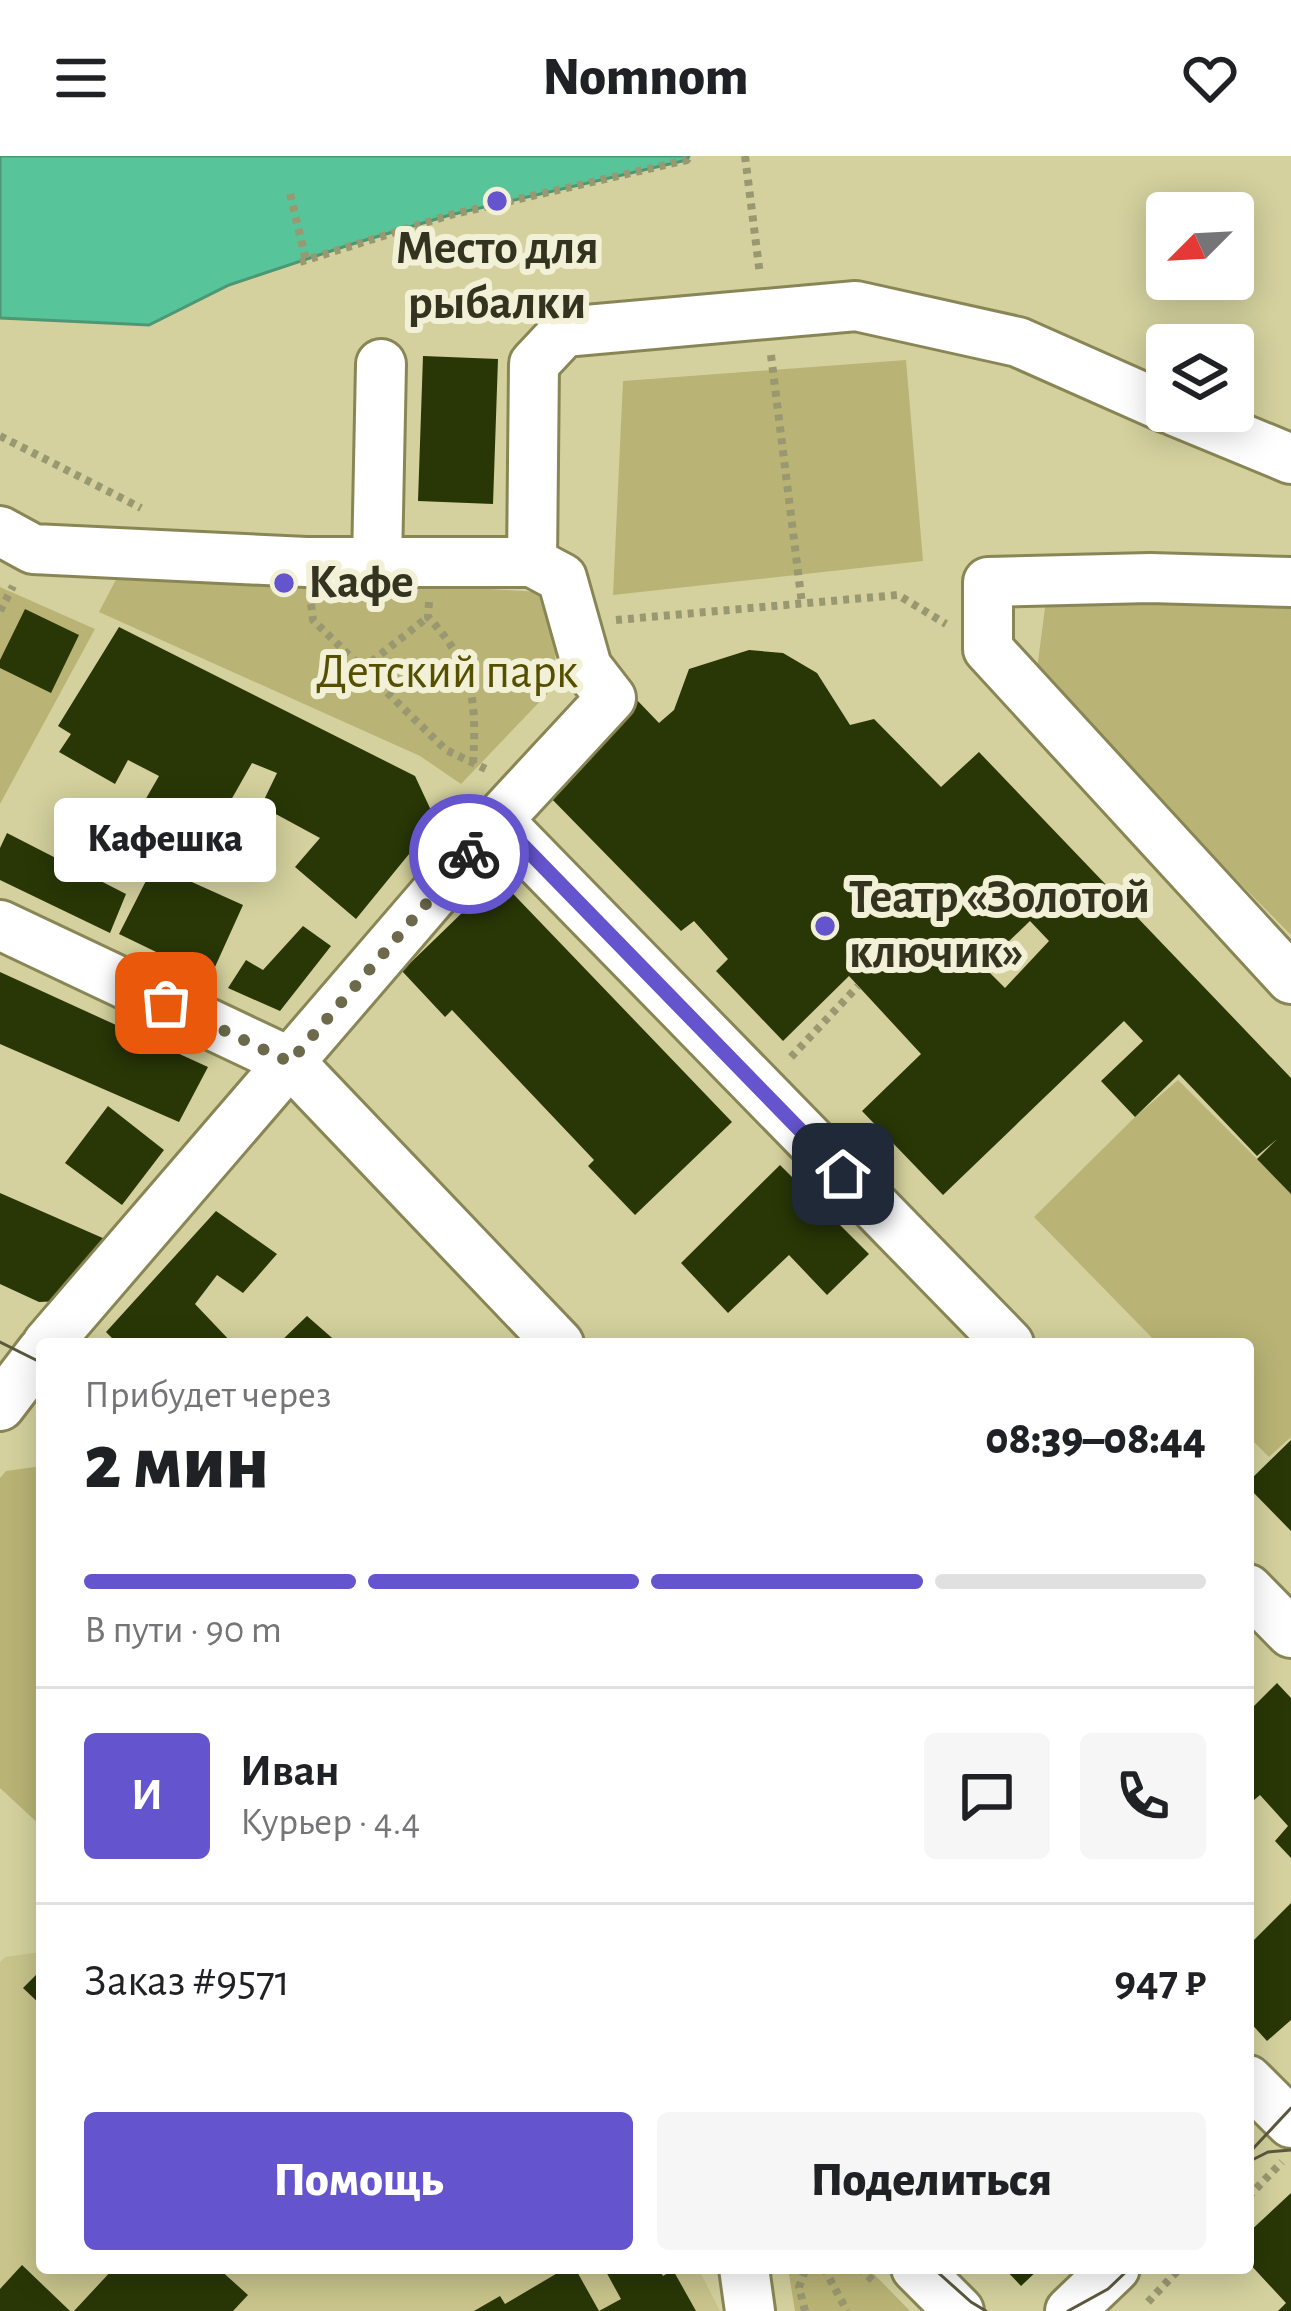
<!DOCTYPE html>
<html lang="ru">
<head>
<meta charset="utf-8">
<style>
  :root { --surface:#fff; --page:#f6f6f6; --text:#202124; --muted:#757577; --line:#e0e0e0; --accent:#6454cd }
  body { margin:0; font-family:"Alegreya Sans",sans-serif; background:var(--page); color:var(--text); height:100vh; display:flex; flex-direction:column; font-size:45px; white-space:nowrap }
  * { box-sizing:border-box; margin:0 }
  p { font-size:39px; color:var(--muted) }
  .icon { flex:none; width:66px; height:66px; fill:none; stroke:currentColor; stroke-width:2; stroke-linecap:round; stroke-linejoin:round }
  .map { position:relative; flex:1; overflow:hidden }
  .drawer { position:absolute; left:36px; top:1182px; width:1218px; height:936px; display:flex; flex-direction:column; background:var(--surface); border-radius:12px; box-shadow:0 6px 30px #0003 }
  .drawer>* { flex:none }
  .needle { width:78px; rotate:246deg }
  .fabs { position:absolute; left:1146px; top:36px; display:grid; gap:24px }
  .fabs a { display:grid; place-items:center; width:108px; height:108px; border-radius:12px; background:var(--surface); box-shadow:0 6px 30px #0003; font-size:60px }
  .pin { position:absolute; display:grid; place-items:center; width:102px; height:102px; color:#fff; margin:-51px; border-radius:24px; box-shadow:0 6px 18px #0006 }
  .courier { position:absolute; display:grid; place-items:center; width:120px; height:120px; margin:-60px; border:9px solid #6454cd; border-radius:50%; background:#fff; color:#222; box-shadow:0 3px 15px #0007 }
  .bubble { position:absolute; height:84px; border-radius:12px; background:var(--surface); box-shadow:0 6px 30px #0003; font-size:39px; font-weight:800; line-height:84px; text-align:center }
  .summary em { font-style:normal; font-weight:800 }
  .summary div { display:flex; flex-direction:column-reverse }
  .summary { display:flex; align-items:center; justify-content:space-between; height:204px; padding:0 48px }
  h1 { font-size:78px; font-weight:800; line-height:90px }
  .bar { display:grid; grid-template-columns:repeat(4,1fr); gap:18px 12px; align-content:center; height:144px; padding:0 48px }
  .bar i { height:15px; border-radius:9px; background:var(--line) }
  .bar .active { background:var(--accent) }
  .bar p { grid-column:span 4 }
  .line { display:flex; align-items:center; gap:30px; padding:0 48px; border-top:3px solid var(--line) }
  .line div { flex:1 }
  .round { display:grid; place-items:center; flex:none; width:126px; height:126px; border-radius:12px; background:var(--page) }
  .cta { display:flex; gap:24px; margin-top:auto; padding:24px 48px }
  .cta a { flex:1; height:138px; border-radius:12px; background:var(--accent); color:#fff; font-size:48px; font-weight:800; line-height:138px; text-align:center }
  .cta a+a { background:var(--page); color:var(--text) }
  header { display:flex; justify-content:space-between; align-items:center; height:156px; padding:0 48px; background:var(--surface); font-size:54px; font-weight:800 }
  .map>svg:first-child { display:block }
  .built { fill:#c8c48b }
  .green { fill:#b9b475 }
  .water { fill:#57c499; stroke:#4c9874; stroke-width:3 }
  .building { fill:#293706; fill-rule:evenodd }
  .lines { fill:none; stroke-linecap:round; stroke-linejoin:round }
  .minor-casing { stroke:#898656; stroke-width:54 }
  .path { stroke:#9a9870; stroke-width:8; stroke-dasharray:6 6; stroke-linecap:butt }
  .minor { stroke:#fff; stroke-width:48 }
  .tram { stroke:#5a593d; stroke-width:3 }
  .done { stroke:#6c6a4b; stroke-width:12; stroke-dasharray:0 21.6 }
  .route { stroke:#6454cd; stroke-width:15 }
  .poi-dot { fill:#6454cd; stroke:#f2f1d7; stroke-width:4.5 }
  .labels { text-anchor:middle; dominant-baseline:central; stroke-width:12; stroke-linejoin:round; paint-order:stroke }
  .poi-label { font-size:48px; font-weight:bold; fill:#34331f; stroke:#f2f1d7; text-anchor:start }
  .park-label { font-size:48px; fill:#554f00; stroke:#f2f1d7 }
</style>
</head>
<body>
<header><svg class="icon" aria-label="menu" viewBox="0 0 24 24"><path d="M4 6h16M4 12h16M4 18h16"/></svg>Nomnom<svg class="icon" aria-label="heart" viewBox="0 0 24 24"><path d="M12 20l-8-8c-3-5 5-10 8-4 3-6 11-1 8 4z"/></svg></header>
<div class="map">
<svg width="1291" height="2155" viewBox="0 0 1291 2155">
  <rect width="100%" height="100%" fill="#d4d19e"/>
  <path class="built" d="M42,1796V2112H698L720,2155H0V1806L5,1801Z"/>
  <path class="green" d="M906,204L923,405L613,439L623,225Z
    M123,410L538,436L556,497L549,536L461,628L420,600L99,456Z
    M0,431L95,473L0,648Z
    M1046,444L1291,448V779L1036,521Z
    M1178,924L1291,1037V1281L1269,1301L1248,1280V1188H1158L1034,1061L1135,961Z
    M42,1310V1671L0,1632V1322L6,1315Z
    M788,2112H868L910,2155H795Z"/>
  <path class="water" d="M0,0H689L687,4L450,59L349,89L229,129L149,169L0,162Z"/>
  <path class="building" d="M423,200L498,203L493,348L418,345Z
    M25,453L79,479L51,537L0,512V504Z
    M119,471L415,620L436,665L356,763L295,711L320,682L261,650L277,617L252,607L188,720L122,684L159,620L128,604L115,628L59,596L71,578L58,570Z
    M749,494L783,497L817,517L850,569L874,563L941,631L979,596L1291,922V1038L1257,1003L1277,983L1257,1000L1179,918L1135,961L1101,925L1143,885L1124,865L943,1039L862,955L921,898L849,820L783,885L716,815L728,803L694,765L681,775L545,636L635,542L659,567L674,554L689,513ZM1030,765L1049,785L1005,832L983,810Z
    M7,677L126,738L110,777L0,724V692Z
    M154,709L243,749L210,822L119,778Z
    M498,722L732,966L635,1059L588,1010L594,1004L452,854L445,861L402,815Z
    M303,770L331,790L280,855L228,832L246,804L263,814Z
    M0,816L208,911L179,966L0,888Z
    M108,950L164,994L122,1049L65,1007Z
    M780,1009L869,1098L827,1139L789,1099L728,1157L681,1107Z
    M0,1037L105,1083L61,1145L39,1146L0,1128Z
    M216,1055L277,1098L243,1137L217,1119L195,1148L233,1188H118L106,1176Z
    M307,1160L339,1188H278Z
    M1291,1284V1375L1248,1331V1326Z
    M1277,1527L1291,1542V1702L1275,1685L1288,1670L1260,1639L1248,1649V1556Z
    M1291,1747V1864L1267,1885L1248,1864V1790Z
    M42,1813V1850L23,1832Z
    M1291,2037V2155H1278L1286,2147L1248,2106V2077Z
    M22,2109L70,2155H0V2133Z
    M114,2112H218L248,2139L233,2155H74Z
    M566,2112H575L599,2155L621,2143L604,2112H658L663,2120L673,2114L696,2155H474L500,2140L505,2148Z
    M1004,2112H1040L1021,2130Z"/>
  <g class="lines">
    <defs>
      <path id="minor" d="M1175,255L1291,303
        M0,375L33,393L306,406H532L562,422L587,511L611,542L498,664L47,1188
        M532,406L534,208L564,176L856,150L1018,186L1167,252
        M377,407L381,208
        M1291,426L1150,422L988,426V493L1291,823
        M498,664L1009,1188
        M0,769L290,906L559,1188
        M0,1250L42,1195
        M1248,1433L1291,1477
        M1248,1924L1291,1967
        M744,2112L750,2155
        M916,2112L959,2155
        M1070,2155L1115,2112"/>
    </defs>
    <use href="#minor" class="minor-casing"/>
    <path class="path" d="M745,0L760,119
      M290,38L306,104
      M300,106L450,59L687,4L689,0
      M771,199L802,448
      M0,280L141,352
      M429,446L428,461C473,509 477,543 473,607
      M311,448L313,464L446,594L488,614
      M0,455L13,430
      M616,464L898,439L946,468
      M362,513L428,461
      M791,901L858,830
      M1248,2041L1282,2006
      M824,2112L847,2155
      M859,2112L876,2127
      M1148,2146L1180,2112
      M805,2155L799,2131L806,2112"/>
    <use href="#minor" class="minor"/>
    <path class="tram" d="M0,1186L42,1207
      M1248,1998L1291,1952
      M1248,2006L1268,1996L1291,1994
      M933,2112L971,2146L986,2155
      M1068,2155L1108,2133L1130,2112"/>
  </g>
  <g class="lines">
    <path class="done" d="M166,847L290,906L469,698"/>
    <path class="route" d="M469,698L498,664L843,1018"/>
  </g>
  <g class="poi-dot">
    <circle cx="497" cy="45" r="12"/>
    <circle cx="284" cy="427" r="12"/>
    <circle cx="825" cy="770" r="12"/>
  </g>
  <g class="labels">
    <g class="poi-label">
      <text x="497" y="93" text-anchor="middle">Место для<tspan x="497" dy="55">рыбалки</tspan></text>
      <text x="308" y="427">Кафе</text>
      <text x="849" y="742">Театр «Золотой<tspan x="849" dy="55">ключик»</tspan></text>
    </g>
    <g class="park-label">
      <text x="447" y="517">Детский парк</text>
    </g>
  </g>
</svg>
<div class="fabs">
<a><svg class="needle" viewBox="-14 -14 28 28"><path d="M0-13l5 13h-10z" fill="#e53935"/><path d="M0 13l5-13h-10z" fill="#757577"/></svg></a>
<a><svg class="icon" aria-label="layers" viewBox="0 0 24 24"><path d="M12 4l9 5-9 5-9-5zM3 14l9 5 9-5"/></svg></a>
</div>
<div class="pin" style="left:166px;top:847px;background:#ea580c"><svg class="icon" aria-label="bag" viewBox="0 0 24 24"><path d="M5 8h14l-1 12H6zM9 8a3 3 0 0 1 6 0"/></svg></div>
<div class="pin" style="left:843px;top:1018px;background:#1f2937"><svg class="icon" aria-label="home" viewBox="0 0 24 24"><path d="M3 11l9-7 9 7M6 9v11h12V9"/></svg></div>
<div class="courier" style="left:469px;top:698px"><svg class="icon" aria-label="bike" viewBox="0 0 24 24"><circle cx="6" cy="16" r="4"/><circle cx="18" cy="16" r="4"/><path d="M6 16l4-8h5l3 8M10 8l3 8H6M13 5h3"/></svg></div>
<div class="bubble" style="left:54px;top:642px;width:222px">Кафешка</div>
<section class="drawer">
<div class="summary"><div><h1>2 мин</h1><p>Прибудет через</p></div><em>08:39–08:44</em></div>
<div class="bar"><i class="active"></i><i class="active"></i><i class="active"></i><i></i><p>В пути · 90 m</p></div>
<div class="line" style="height:216px"><b class="round" style="background:var(--accent);color:#fff">И</b><div><b>Иван</b><p>Курьер · 4.4</p></div><a class="round"><svg class="icon" aria-label="chat" viewBox="0 0 24 24"><path d="M4 5h16v11H9l-5 4z"/></svg></a><a class="round"><svg class="icon" aria-label="phone" viewBox="0 0 24 24"><path d="M5 4h4l2 5-3 2q2 4 5 5l2-3 5 2v4C11 20 4 13 5 4z"/></svg></a></div>
<div class="line" style="height:156px"><div>Заказ #9571</div><b>947 ₽</b></div>
<div class="cta"><a>Помощь</a><a>Поделиться</a></div>
</section>
</div>
</body>
</html>
